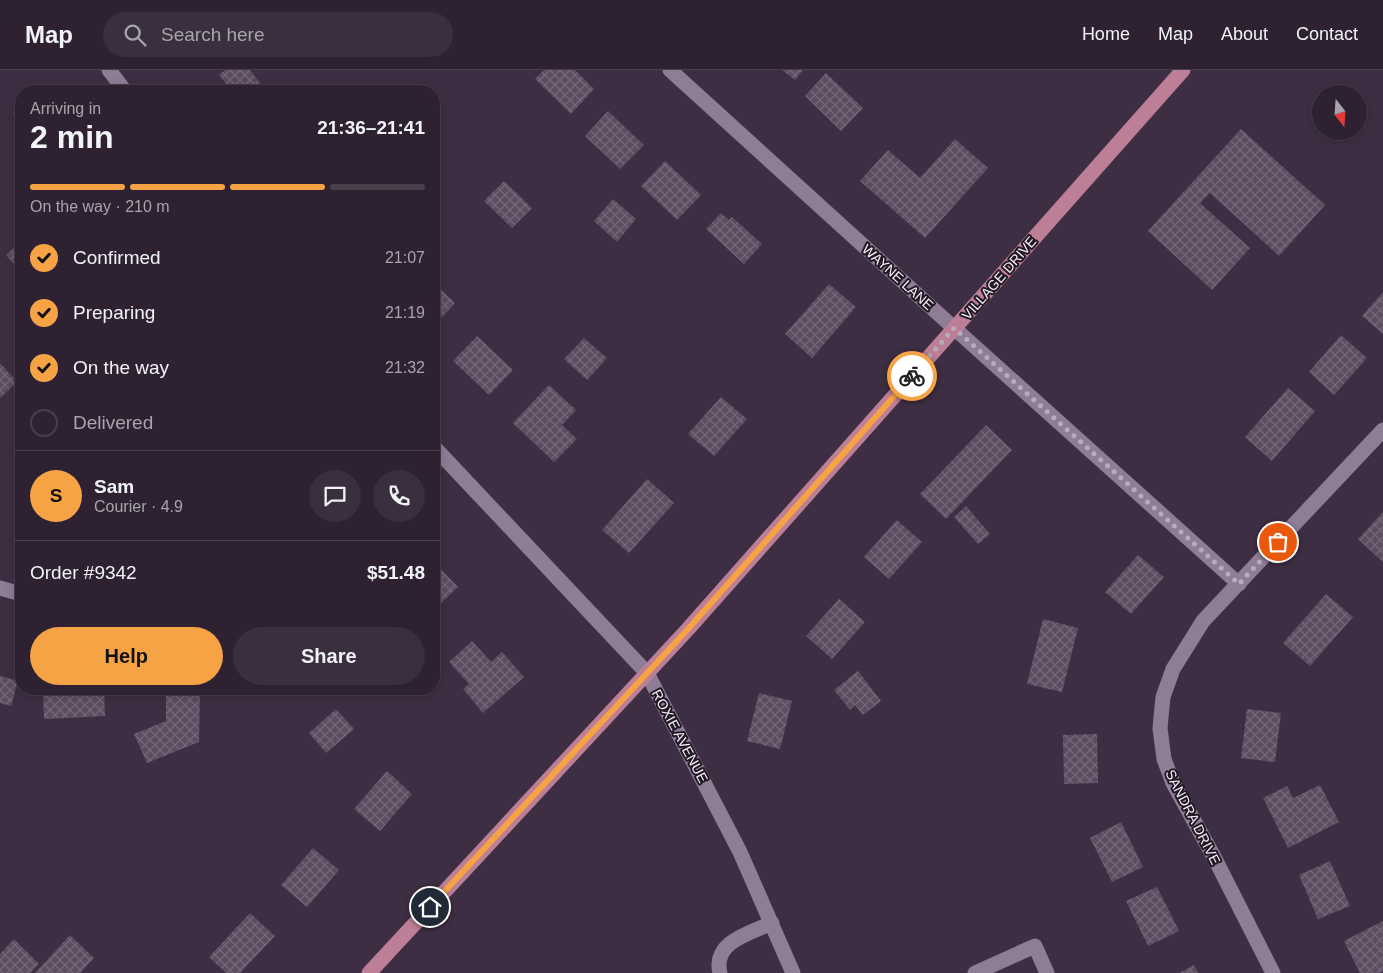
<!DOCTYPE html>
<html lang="en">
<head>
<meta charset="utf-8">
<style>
  :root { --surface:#2e2232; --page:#3a2f3e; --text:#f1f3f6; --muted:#a7a4ac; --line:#493f4d; --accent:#f5a345 }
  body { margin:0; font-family:Helvetica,sans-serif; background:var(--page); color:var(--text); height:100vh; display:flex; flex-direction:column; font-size:19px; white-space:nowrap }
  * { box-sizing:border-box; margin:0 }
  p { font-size:16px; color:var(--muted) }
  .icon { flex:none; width:28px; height:28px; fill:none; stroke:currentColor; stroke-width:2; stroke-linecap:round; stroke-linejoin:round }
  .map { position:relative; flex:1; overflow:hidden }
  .details { position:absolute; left:15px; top:15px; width:425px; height:610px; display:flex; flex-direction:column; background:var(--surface); border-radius:20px; box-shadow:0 2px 12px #0003,0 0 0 1px var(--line) }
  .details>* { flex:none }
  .needle { width:32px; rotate:163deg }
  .controls { position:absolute; left:1312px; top:15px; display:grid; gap:10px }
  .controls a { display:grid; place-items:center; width:55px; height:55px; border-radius:50%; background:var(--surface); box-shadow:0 2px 12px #0003,0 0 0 1px var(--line); font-size:25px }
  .pin { position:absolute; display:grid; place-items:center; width:42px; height:42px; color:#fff; margin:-21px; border:2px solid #fff; border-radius:50%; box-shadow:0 1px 5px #0007 }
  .courier { position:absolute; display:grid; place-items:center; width:50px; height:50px; margin:-25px; border:4px solid #f5a345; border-radius:50%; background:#fff; color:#222; box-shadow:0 1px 6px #0007 }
  .summary em { font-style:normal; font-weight:800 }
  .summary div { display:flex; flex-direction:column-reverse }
  .summary { display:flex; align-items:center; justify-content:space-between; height:85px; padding:0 15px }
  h1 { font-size:32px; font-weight:800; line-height:38px }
  .bar { display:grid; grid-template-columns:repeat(4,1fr); gap:8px 5px; align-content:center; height:60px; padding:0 15px }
  .bar i { height:6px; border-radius:4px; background:var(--line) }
  .bar .selected { background:var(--accent) }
  .bar p { grid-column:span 4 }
  .line { display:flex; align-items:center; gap:12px; padding:0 15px; border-top:1px solid var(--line) }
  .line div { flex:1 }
  .round { display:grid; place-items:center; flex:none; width:52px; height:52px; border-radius:26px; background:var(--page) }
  ol { padding:0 15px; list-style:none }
  li { display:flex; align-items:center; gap:15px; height:55px }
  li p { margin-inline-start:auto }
  li .icon { padding:5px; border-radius:50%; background:var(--accent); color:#111; stroke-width:4 }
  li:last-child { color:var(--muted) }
  li i { width:28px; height:28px; border:2px solid var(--line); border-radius:50% }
  .button { display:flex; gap:10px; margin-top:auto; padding:10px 15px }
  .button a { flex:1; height:58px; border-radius:30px; background:var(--accent); color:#111; font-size:20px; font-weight:800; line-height:58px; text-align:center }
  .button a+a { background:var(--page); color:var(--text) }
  header { display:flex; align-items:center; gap:30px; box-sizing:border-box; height:70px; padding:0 25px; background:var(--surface); border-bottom:1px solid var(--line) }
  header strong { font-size:24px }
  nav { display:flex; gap:28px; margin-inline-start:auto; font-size:18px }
  .search { width:350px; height:45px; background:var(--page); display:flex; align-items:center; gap:12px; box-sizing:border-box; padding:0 18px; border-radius:28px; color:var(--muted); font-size:19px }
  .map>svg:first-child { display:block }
  .building { fill:url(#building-cross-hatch) }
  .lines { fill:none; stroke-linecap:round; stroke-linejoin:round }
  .minor { stroke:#8f7d96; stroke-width:15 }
  .major { stroke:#bd7f96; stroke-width:15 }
  .done { stroke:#b8abbb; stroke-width:5; stroke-dasharray:0 9 }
  .route { stroke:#f5a345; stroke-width:6 }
  .labels { text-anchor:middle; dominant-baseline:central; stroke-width:4; stroke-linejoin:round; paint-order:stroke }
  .street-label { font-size:14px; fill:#f9eefc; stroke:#201923 }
</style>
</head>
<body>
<header>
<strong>Map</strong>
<div class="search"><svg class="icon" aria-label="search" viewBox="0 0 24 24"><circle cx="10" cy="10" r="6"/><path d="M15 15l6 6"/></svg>Search here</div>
<nav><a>Home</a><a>Map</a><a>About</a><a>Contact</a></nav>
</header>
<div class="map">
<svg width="1383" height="903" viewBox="0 0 1383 903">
  <defs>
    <pattern id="building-cross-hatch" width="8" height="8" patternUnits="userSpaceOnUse" patternTransform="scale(1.25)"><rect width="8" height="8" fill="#5e4c61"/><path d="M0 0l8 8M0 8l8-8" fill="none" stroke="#766679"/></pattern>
  </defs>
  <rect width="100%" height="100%" fill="#3e2e43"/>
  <path class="building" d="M225,0H250L266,21H219L227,15L219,5Z
    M544,0H575L594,19L571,44L535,9Z
    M782,0H803L795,10Z
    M826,3L863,38L841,61L805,26Z
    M21,37V55L13,43Z
    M608,41L644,75L620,99L585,66Z
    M1241,59L1325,135L1279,186L1210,123L1200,133L1250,178L1212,220L1148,161Z
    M955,69L988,98L925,168L860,111L888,80L920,108Z
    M665,91L701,125L677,150L641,116Z
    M504,111L532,138L512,158L484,131Z
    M613,129L636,149L617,172L594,151Z
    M721,143L729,150L732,147L762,174L744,194L706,159Z
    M21,171V202L6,185Z
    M434,213L455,233L434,256Z
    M829,214L856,237L812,288L785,264Z
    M1383,222V264L1362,246Z
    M1341,265L1367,288L1334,325L1309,302Z
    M477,266L513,300L489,325L453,291Z
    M584,268L607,288L587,310L564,289Z
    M0,293L17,312L0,328Z
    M549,315L576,340L562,355L577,369L554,392L513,353Z
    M1288,318L1315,341L1272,391L1245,367Z
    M721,327L747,349L714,386L688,364Z
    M986,355L1012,380L946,449L920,424Z
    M647,409L674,433L629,483L602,460Z
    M966,436L990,464L978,474L954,447Z
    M1383,442V492L1358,469Z
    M897,450L922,472L889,509L864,487Z
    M1138,485L1164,507L1131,544L1105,522Z
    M434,492L458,517L434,540Z
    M1326,524L1353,547L1310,596L1283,573Z
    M839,529L865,552L832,589L806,566Z
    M1043,549L1078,558L1062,622L1027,614Z
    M472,571L491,592L502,582L524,607L483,643L463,619L469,614L449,592Z
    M858,601L881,631L863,645L855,635L850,640L834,620Z
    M0,606L18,611L11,636L0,633Z
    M43,619H104L105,646L44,649Z
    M166,619H200L199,672L147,693L134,664L166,651Z
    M759,623L792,631L780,679L747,671Z
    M336,639L354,659L326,683L309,663Z
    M1247,639L1281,643L1275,692L1241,688Z
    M1097,664L1098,713L1064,714L1063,665Z
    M387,701L412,724L380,761L354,739Z
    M1320,715L1339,752L1288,778L1263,728L1287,716L1293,728Z
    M1121,752L1143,797L1112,812L1090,768Z
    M313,778L339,800L307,837L281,815Z
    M1330,791L1350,836L1318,849L1299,805Z
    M1157,817L1179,861L1148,876L1126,831Z
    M250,843L275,866L240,903H226L209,887Z
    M1383,851V901L1380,903H1360L1344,871Z
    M70,865L94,888L80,903H35Z
    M14,869L39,894L30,903H0V884Z
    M1194,895L1198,903H1179Z"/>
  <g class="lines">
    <path class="minor" d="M109,0L125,21
      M670,0L954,258L1239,514
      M434,377L647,603L740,782L793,903
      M0,518L21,524
      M720,903C712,872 750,863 772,853
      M975,903L1035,876L1047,903
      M1273,903L1214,787L1173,713L1164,689L1160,658L1163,627L1173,599L1203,551L1383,360"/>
    <path class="major" d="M369,903L688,559L1183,0"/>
  </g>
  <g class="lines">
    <path class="done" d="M912,306L954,258L1239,514L1278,472"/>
    <path class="route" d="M430,837L688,559L912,306"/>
  </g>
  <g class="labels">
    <g class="street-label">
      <text transform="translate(898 207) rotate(42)">WAYNE LANE</text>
      <text transform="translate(999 208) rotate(-49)">VILLAGE DRIVE</text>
      <text transform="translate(680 666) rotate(62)">ROXIE AVENUE</text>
      <text transform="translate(1193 747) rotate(63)">SANDRA DRIVE</text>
    </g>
  </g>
</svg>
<div class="controls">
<a><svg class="needle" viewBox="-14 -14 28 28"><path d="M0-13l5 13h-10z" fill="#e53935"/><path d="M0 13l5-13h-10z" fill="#a7a4ac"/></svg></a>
</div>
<div class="pin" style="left:1278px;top:472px;background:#ea580c"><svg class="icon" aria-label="bag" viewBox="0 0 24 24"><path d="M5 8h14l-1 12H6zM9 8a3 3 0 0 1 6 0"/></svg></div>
<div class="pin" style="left:430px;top:837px;background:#1f2937"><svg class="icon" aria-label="home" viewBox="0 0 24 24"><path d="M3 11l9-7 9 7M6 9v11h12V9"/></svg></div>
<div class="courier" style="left:912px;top:306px"><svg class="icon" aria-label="bike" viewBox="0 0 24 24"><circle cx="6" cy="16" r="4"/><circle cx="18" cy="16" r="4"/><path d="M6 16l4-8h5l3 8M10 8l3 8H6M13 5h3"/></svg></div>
<section class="details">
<div class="summary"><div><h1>2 min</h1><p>Arriving in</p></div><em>21:36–21:41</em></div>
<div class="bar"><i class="selected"></i><i class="selected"></i><i class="selected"></i><i></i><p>On the way · 210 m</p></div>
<ol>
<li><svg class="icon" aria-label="check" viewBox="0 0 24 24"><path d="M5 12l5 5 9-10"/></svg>Confirmed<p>21:07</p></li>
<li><svg class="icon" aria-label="check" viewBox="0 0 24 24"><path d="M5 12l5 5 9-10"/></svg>Preparing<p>21:19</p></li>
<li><svg class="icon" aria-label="check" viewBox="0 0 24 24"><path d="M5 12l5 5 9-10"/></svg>On the way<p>21:32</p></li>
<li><i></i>Delivered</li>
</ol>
<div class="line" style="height:90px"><b class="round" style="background:var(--accent);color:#111">S</b><div><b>Sam</b><p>Courier · 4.9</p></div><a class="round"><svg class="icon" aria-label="chat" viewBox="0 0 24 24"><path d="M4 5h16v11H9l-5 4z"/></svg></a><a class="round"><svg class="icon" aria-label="phone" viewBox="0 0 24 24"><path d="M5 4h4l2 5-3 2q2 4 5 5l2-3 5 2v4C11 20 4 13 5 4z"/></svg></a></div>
<div class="line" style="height:65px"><div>Order #9342</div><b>$51.48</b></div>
<div class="button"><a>Help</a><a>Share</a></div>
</section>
</div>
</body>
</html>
